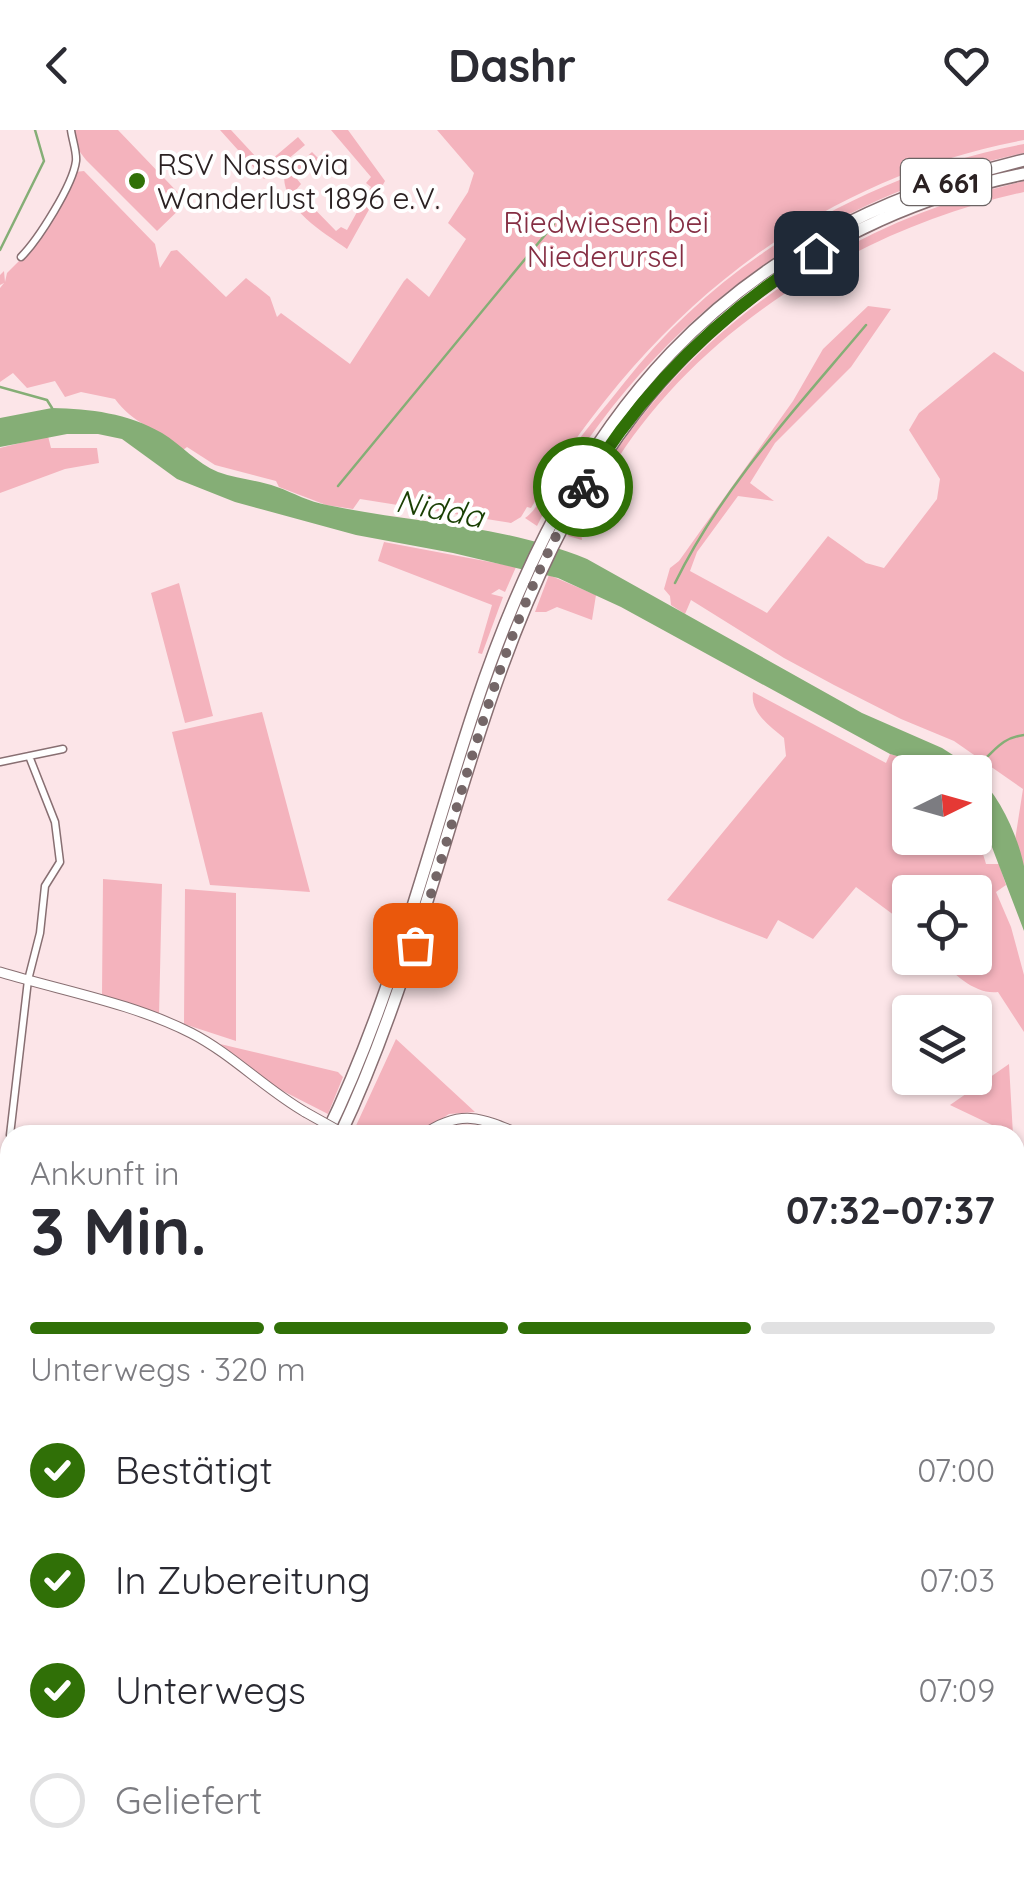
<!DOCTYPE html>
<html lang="de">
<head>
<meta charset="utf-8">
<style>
  :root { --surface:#fff; --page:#f7f7f7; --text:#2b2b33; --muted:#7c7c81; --line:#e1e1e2; --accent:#307007 }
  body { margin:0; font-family:Quicksand,sans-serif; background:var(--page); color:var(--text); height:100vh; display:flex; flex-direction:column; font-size:38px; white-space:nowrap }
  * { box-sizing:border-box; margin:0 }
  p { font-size:32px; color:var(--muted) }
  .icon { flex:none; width:55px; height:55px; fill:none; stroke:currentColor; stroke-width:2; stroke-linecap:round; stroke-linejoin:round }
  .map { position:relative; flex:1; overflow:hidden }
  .side { position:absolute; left:0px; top:995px; width:1025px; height:752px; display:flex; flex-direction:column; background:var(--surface); border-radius:30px 30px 0 0; box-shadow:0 2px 8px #0004 }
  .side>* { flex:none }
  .needle { width:65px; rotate:85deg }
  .fabs { position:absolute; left:892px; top:625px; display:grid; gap:20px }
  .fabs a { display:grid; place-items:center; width:100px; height:100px; border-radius:10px; background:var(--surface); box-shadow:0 2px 8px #0004; font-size:50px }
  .pin { position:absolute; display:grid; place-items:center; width:85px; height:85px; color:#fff; margin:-42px; border-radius:20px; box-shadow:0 5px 15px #0006 }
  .courier { position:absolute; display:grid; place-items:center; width:100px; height:100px; margin:-50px; border:8px solid #307007; border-radius:50%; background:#fff; color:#222; box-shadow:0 2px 12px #0007 }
  .summary em { font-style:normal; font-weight:700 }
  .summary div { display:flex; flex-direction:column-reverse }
  .summary { display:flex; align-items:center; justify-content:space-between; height:170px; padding:0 30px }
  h1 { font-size:65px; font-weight:700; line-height:75px }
  .bar { display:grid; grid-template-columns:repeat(4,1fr); gap:15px 10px; align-content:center; height:120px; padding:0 30px }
  .bar i { height:12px; border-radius:8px; background:var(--line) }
  .bar .active { background:var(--accent) }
  .bar p { grid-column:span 4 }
  ol { padding:0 30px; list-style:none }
  li { display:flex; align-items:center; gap:30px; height:110px }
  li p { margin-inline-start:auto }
  li .icon { padding:10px; border-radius:50%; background:var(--accent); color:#fff; stroke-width:4 }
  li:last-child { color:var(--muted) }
  li i { width:55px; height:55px; border:5px solid var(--line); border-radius:50% }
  header { display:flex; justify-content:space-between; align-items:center; height:130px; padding:0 30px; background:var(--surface); font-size:45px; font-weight:700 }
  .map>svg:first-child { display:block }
  .green { fill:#f4b3bd }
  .water { fill:#85ae76 }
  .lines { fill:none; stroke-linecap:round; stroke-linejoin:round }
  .stream { stroke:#85ae76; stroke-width:2.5 }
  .street-casing { stroke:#886f72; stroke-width:9 }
  .secondary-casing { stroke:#886f72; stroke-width:11 }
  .highway-casing { stroke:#886f72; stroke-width:14 }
  .street { stroke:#fff; stroke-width:6 }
  .secondary { stroke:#fff; stroke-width:9 }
  .highway { stroke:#fff; stroke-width:11 }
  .rail { stroke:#635557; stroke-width:2.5; stroke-dasharray:12 12; stroke-linecap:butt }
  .secondary-bridge-casing { stroke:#886f72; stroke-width:11; stroke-linecap:butt }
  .secondary-bridge { stroke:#fff; stroke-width:9 }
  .done { stroke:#746667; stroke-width:10; stroke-dasharray:0 18 }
  .route { stroke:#307007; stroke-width:12 }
  .poi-dot { fill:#307007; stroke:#fff; stroke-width:4 }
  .labels { text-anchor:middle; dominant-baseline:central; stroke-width:8; stroke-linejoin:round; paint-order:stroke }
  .shield { fill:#fff; stroke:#6b6464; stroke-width:2.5 }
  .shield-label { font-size:28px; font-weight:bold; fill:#2b2122 }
  .poi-label { font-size:30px; fill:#2b2122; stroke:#fff; text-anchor:start }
  .park-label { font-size:30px; fill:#852e43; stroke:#fff }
  .water-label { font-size:32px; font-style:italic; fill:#193f03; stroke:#fff }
</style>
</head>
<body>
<header><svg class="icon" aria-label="back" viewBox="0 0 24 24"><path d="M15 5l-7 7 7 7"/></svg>Dashr<svg class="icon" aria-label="heart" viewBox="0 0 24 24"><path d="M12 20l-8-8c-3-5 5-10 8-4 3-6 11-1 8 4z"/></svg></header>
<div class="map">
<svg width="1024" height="1747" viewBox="0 0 1024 1747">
  <rect width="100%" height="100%" fill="#fce5e8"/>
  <path class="green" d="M74,0H118L187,72L157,101L86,30L77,18Z
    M220,0H231L257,28L271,30L298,7L305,15L264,49Z
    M331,0H348L385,51L347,119C322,101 285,81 284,47L312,22L319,29L297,49L301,54L296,60L336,101L341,97L347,100L371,57L366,53L371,47Z
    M437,0H1024V10C804,52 644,189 531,378L527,377L521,387L511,393L360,369L353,379L326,375L279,357L276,351L215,335L187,317L183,320C160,301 132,293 115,269L81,262L65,267L55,251L27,258L13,243L0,252V158L4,153L0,155V145L4,141L5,152L7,143L39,111L75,42L84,41L155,114L160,138L171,121L177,120L226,167L246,148L270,167L277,187L281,183L350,234L404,151L407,148L429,167L466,109L448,93L468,62L474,43Z
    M1024,14V23C816,66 632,204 537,396L525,388C540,378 548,353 559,338C578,308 602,281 624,253C722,128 869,43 1024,14Z
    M1024,51V62C862,98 697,197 610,341C598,360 578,387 582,410L568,406C655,220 826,97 1024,51Z
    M868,176L891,179L851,237L775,313L750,353L774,371L738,366L697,422L690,441L767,483L828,406L866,433L884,438L937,369L940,349L909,300L919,283L994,222L1024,242V737L1015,710L1023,659L954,611L901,589L834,555L784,528L691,470L685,484L671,475L670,466L664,459L670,438L679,431L793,271L823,219Z
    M48,306L51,318H97L99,333L65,339L0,363V318Z
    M384,412L516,437L505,462L499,459L491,464L503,467L482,524L478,523L492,475L378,431Z
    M549,445L596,465L592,490L557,477L546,482H535Z
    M179,453L213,586L185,593L151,463Z
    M753,562L886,633L890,624L924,634L939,642H910V708H975V682L990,712L983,724L986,734H999L1006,755L996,762L1011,797L1024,845V902L998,862C976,865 953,844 940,828H975V762H910V797L856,757L813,809L778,790L767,809L667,770L786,626L784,608C769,595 750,583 753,562Z
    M262,582L310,762L210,755L172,602Z
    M103,749L162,754L159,886L106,870L102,864Z
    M185,759L236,763V911L184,894Z
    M396,909L475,982L449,984L417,1005H360L354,1000Z
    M220,914L338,942L343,947L328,984L277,958Z
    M1009,934L1013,1005L950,975Z
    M0,1182L10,1186V1370L0,1380Z
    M1024,1699V1733L1008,1747H972L983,1738H1015V1708Z"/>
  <path class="water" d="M52,278C91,279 127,283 162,303C182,315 196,333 218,342C237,349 258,350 277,357C294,363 309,372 327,375C417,394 501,394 587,429L862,583L942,618L967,634L974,642H939L924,634L890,624L621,477L558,448L453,423L356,405L235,372L177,349L122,309L98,304H67L0,317V288Z
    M975,643C999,665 1017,703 1024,736C1024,756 1024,780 1024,801L990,712L975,682Z"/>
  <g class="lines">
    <path class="stream" d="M0,120L44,31L35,0
      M0,257L47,270L52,278
      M338,356L554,94
      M675,453C722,357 798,276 866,195
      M964,642C993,631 993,609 1024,605"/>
    <defs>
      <path id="street" d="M21,127C38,110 73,55 76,31C77,22 72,9 71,0
        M0,632L63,619
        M10,1005L28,850L40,803L45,756L60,732L55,692L29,626
        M0,1053L10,1009
        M375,1738L385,1747
        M60,1747L79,1738
        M362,1747L370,1738"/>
      <path id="secondary" d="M0,842C63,861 132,873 191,903C232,924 265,959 305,982
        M423,1005C461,978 482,988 522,1005
        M1015,1589L1024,1601
        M0,1644L10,1668
        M39,1738L43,1747
        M1015,1747L1024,1740"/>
      <path id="highway" d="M326,1005C393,868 427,721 475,577C571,288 719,104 1024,30
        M340,1005C476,718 480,377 750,168C830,106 925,64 1024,44
        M0,1423L10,1413
        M0,1440L10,1430"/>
    </defs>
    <use href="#street" class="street-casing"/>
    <use href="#secondary" class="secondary-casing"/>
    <use href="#highway" class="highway-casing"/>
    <use href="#street" class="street"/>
    <use href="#secondary" class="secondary"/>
    <use href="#highway" class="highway"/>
    <path class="rail" d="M0,1176L10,1181
      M522,1738L525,1747"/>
    <defs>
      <path id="secondary-bridge" d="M305,982L346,1005"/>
    </defs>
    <use href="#secondary-bridge" class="secondary-bridge-casing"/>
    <use href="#secondary-bridge" class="secondary-bridge"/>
  </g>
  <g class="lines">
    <path class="done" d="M415,815C465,661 499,498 583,357"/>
    <path class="route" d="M583,357C641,260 720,183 816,123"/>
  </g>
  <circle class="poi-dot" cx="137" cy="51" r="10"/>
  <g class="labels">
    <rect class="shield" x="901" y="29" width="90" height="46" rx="8"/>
    <g class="shield-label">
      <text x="946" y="52">A 661</text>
    </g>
    <g class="poi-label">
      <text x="157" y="34">RSV Nassovia<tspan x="157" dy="34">Wanderlust 1896 e.V.</tspan></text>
    </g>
    <g class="park-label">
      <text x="606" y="92">Riedwiesen bei<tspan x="606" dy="34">Niederursel</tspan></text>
    </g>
    <g class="water-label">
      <text transform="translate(440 378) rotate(11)">Nidda</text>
    </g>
  </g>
</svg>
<div class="fabs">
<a><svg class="needle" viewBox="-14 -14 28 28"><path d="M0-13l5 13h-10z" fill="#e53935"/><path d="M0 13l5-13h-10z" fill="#7c7c81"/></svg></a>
<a><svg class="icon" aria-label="locate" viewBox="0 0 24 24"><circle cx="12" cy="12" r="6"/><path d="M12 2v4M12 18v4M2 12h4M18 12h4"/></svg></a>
<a><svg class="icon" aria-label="layers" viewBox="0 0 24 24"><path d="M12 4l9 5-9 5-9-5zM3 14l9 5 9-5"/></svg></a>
</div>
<div class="pin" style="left:415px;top:815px;background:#ea580c"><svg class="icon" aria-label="bag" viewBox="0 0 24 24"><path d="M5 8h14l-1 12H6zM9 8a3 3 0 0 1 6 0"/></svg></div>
<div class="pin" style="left:816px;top:123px;background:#1f2937"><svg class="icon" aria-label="home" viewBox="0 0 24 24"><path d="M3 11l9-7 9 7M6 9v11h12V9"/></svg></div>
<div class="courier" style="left:583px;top:357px"><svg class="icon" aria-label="bike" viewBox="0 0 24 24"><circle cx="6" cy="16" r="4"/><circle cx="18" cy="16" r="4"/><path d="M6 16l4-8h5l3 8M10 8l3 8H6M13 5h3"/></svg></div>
<section class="side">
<div class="summary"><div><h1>3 Min.</h1><p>Ankunft in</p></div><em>07:32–07:37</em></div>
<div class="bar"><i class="active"></i><i class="active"></i><i class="active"></i><i></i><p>Unterwegs · 320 m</p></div>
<ol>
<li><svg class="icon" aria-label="check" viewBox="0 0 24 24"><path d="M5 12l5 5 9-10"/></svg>Bestätigt<p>07:00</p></li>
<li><svg class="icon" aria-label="check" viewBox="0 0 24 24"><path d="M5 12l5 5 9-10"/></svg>In Zubereitung<p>07:03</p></li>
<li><svg class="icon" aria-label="check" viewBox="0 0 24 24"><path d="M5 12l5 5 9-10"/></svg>Unterwegs<p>07:09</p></li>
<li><i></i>Geliefert</li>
</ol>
</section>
</div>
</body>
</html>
